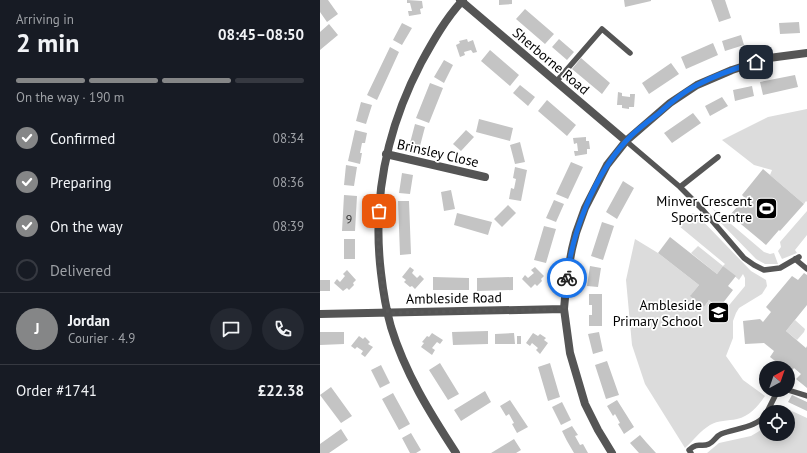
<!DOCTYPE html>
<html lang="en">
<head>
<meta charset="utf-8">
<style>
  :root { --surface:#171b24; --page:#242831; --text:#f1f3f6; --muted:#9ea1a6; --line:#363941; --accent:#858687 }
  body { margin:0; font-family:"PT Sans",sans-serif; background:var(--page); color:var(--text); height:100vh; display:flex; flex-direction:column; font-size:15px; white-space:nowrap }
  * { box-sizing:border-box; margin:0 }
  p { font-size:13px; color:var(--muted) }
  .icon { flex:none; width:22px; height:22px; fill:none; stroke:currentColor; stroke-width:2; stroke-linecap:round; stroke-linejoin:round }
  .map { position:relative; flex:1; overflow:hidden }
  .side { display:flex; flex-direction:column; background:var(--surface); width:320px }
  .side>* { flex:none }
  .needle { width:26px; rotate:40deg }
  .tools { position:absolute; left:439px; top:361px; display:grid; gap:8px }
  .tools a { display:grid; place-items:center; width:36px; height:36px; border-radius:50%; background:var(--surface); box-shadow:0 2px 10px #0003; font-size:20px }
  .pin { position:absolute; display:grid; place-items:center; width:34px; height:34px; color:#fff; margin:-17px; border-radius:8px; box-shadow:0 2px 6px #0006 }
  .courier { position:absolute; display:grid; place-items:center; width:40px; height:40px; margin:-20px; border:3px solid #1a73e8; border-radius:50%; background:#fff; color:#222; box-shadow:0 1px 5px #0007 }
  .head em { font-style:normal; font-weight:800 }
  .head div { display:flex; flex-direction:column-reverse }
  .head { display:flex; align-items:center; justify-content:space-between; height:68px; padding:0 16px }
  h1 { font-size:26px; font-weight:800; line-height:30px }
  .bar { display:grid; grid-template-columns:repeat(4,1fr); gap:6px 4px; align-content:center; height:48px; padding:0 16px }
  .bar i { height:5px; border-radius:3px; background:var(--line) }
  .bar .active { background:var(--accent) }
  .bar p { grid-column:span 4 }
  .line { display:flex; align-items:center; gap:10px; padding:0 16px; border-top:1px solid var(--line) }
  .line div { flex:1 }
  .round { display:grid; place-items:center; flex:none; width:42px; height:42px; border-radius:21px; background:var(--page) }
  ol { padding:0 16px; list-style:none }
  li { display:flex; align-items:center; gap:12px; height:44px }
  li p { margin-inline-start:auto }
  li .icon { padding:4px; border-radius:50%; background:var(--accent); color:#fff; stroke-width:4 }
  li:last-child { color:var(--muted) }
  li i { width:22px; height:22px; border:2px solid var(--line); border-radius:50% }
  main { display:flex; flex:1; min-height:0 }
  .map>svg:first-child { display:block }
  .green { fill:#dcdcdc }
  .building { fill:#c4c4c4 }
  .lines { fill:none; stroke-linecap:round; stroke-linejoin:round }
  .service { stroke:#555; stroke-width:5.5 }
  .minor { stroke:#555; stroke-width:8 }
  .done { stroke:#595959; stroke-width:4; stroke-dasharray:0 7.2 }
  .route { stroke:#1a73e8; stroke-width:5 }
  .labels { text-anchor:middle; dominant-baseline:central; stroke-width:3.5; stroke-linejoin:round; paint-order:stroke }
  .number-label { font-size:12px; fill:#313131 }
  .street-label { font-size:14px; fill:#000; stroke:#fff }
  .poi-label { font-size:14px; fill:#000; stroke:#fff; text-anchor:end }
</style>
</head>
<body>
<main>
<section class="side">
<div class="head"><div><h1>2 min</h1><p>Arriving in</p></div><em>08:45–08:50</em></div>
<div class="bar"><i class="active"></i><i class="active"></i><i class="active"></i><i></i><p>On the way · 190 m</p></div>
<ol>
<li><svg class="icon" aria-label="check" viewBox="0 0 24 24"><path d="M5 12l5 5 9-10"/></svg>Confirmed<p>08:34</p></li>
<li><svg class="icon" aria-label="check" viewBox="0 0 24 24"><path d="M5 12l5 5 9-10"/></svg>Preparing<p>08:36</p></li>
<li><svg class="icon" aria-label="check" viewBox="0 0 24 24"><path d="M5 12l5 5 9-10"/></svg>On the way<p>08:39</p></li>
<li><i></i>Delivered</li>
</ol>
<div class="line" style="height:72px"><b class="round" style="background:var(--accent);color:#fff">J</b><div><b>Jordan</b><p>Courier · 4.9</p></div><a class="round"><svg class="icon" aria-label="chat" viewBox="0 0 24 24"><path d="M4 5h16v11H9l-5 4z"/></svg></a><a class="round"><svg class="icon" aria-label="phone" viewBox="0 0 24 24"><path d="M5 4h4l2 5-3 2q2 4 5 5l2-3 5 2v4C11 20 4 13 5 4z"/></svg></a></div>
<div class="line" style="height:52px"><div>Order #1741</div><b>£22.38</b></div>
</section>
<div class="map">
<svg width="487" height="453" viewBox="0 0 487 453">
  <rect width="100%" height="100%" fill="#fff"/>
  <path class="green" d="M487,109V202L486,201L484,204L450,175L452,170L434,165L402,140L448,117Z
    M391,207L444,252L450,254L454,253L458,264H445L436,259L399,221L401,218Z
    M487,211V235L475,250L477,253L462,259L458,251L461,247L460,242Z
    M373,213H375L431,271L446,280L447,286L442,294L419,308L416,313L413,321V338L406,356L423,380L445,396C438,406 430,416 417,419C408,421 398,420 390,425C380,431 374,440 365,448L325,384L312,345L306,280L315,239L338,253L379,285L371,295L384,307L389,300L399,308L396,311L401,315L425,286V278L423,274L419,280L403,266L397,274L371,253L378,246L403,266L405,264L359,226L368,216Z
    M475,320L485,329L484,332L477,340L466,331Z
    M461,406L487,418V453H387L399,443L431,436L446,427V434H468V412H458Z"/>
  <path class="building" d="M0,0H8L18,14L7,22L0,12Z
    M87,0L102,1L103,8L100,9L101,14L89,16L88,11H92L90,3H87Z
    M179,0H192V4L179,5Z
    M304,0H331V1L305,7Z
    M391,0H405L411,18L399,22Z
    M205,9L234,34L225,44L196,19Z
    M479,22L480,33L460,34L459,23Z
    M82,23L92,28L82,45L73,40Z
    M9,24L18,35L0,50V32Z
    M421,35L424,45L405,51L402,41Z
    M147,39L148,42L153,40L157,52L153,53L151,50L144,52L145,55L140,57L136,45L140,43L139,41Z
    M239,39L254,52L247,60L232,47Z
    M393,43L398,55L366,69L361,57Z
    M70,47L79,52L57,100L47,95Z
    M170,50L199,75L190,86L161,61Z
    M261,58L290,83L282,94L252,69Z
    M124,60L133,65L124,83L114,77Z
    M351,63L359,74L329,94L322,83Z
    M475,75L478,87L443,95L440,82Z
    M110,83L123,88L109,123L96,118Z
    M200,85L215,97L208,106L193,93Z
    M432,86L434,96L415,101L413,90Z
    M298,92L302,93V96L310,97V94H315L314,107H309V109L302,108V105H297Z
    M402,97L408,106L390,116L385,106Z
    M227,100L256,125L247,136L218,111Z
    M41,102L52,105L46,124L36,121Z
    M373,113L381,123L352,143L344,133Z
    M159,119L193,128L190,141L156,132Z
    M95,124L105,127L100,146L90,143Z
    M35,130L47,133L45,143H42L40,153H42L40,164L28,161Z
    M146,130L154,137L141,151L133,144Z
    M266,137V141H269L270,149H267V154L255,156L254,151H258L257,143L254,144L253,138Z
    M200,142L205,162L195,164L190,145Z
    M251,162L263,167L248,199L236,194Z
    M26,165L37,167L34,186L24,185Z
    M195,167L207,170L201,201L189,199L191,188L194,189L196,179L193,178Z
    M443,169L484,204L460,231L459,230L446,245L410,215L425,198L422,195Z
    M82,173L93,175L90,194L79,193Z
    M303,181L314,188L297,219L286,212Z
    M131,190L135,209L124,211L121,192Z
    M24,195L37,196L35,231H22Z
    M234,200L244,204L236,222L226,218Z
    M78,201H89L91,254L80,255Z
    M188,205L196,213L182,227L174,219Z
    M137,213L172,222L168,235L134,225Z
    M282,222L294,226L283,260L271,256Z
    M224,226L236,229L226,263L214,260Z
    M350,237L397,274L403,266L416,276L408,286L413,290L399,308L389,300L384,307L370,296L379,285L338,253Z
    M24,239H35V259H24Z
    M270,266L281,268L278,287L267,286Z
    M90,267L94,270L92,273L97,278L100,275L104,279L95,289L92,286L90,287L84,282L86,280L82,277Z
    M215,267L224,276L221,279L222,281L217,286L215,284L211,288L202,279L205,275L208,278L214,273L211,270Z
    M27,270L36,280L33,283L34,285L29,290L27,288L23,291L14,283L17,279L20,282L25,276L23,274Z
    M484,273L487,275V305L466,331L486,348L487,346V388L476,379L481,374L474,368L470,373L468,371V368H464L450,357L454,351L444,343L425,344L423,321L440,319L443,322L451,312L446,307L472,276L478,280Z
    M113,277L149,278V290H113Z
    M193,277V290L157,291V278Z
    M0,280H10V291H0Z
    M269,294H282V326H269V315H272V305H269Z
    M168,331V344L133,345L132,332Z
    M0,332H24V344L0,345Z
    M279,332L283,351L273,354L268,334Z
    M112,333L123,340L120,344L117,342L112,348L115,350L112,355L101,347L104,343L102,342L107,336L109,337Z
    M194,333L195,344H175V334Z
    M213,333L218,336L220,334L226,338L224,340L228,343L220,354L216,350L218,348L212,343L210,346L206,343Z
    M39,336L43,339L45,337L50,342L48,344L53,347L45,357L41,354L43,351L37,347L35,349L31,346Z
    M197,336H201V344H197Z
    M287,361L299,395L286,399L275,365Z
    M120,363L139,394L128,400L109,370Z
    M230,363L240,397L228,401L218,367Z
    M61,365L70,383L60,388L51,370Z
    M11,387L32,416L21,423L0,395Z
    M165,391L171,402L141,421L134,410Z
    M73,393L90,424L79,430L62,399Z
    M472,395L487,402V411L468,402Z
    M190,400L208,427L197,433L192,424L194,423L189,414L186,416L180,406Z
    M297,400L314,427L304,434L298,424L300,423L295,414L293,416L287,406Z
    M242,402L251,420L241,425L232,407Z
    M252,426L258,435L255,436L260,445L263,444L268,453H254L247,441L242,431Z
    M21,429L28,440L9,453H0V444Z
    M91,433L101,450L96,453H90L82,438Z
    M320,435L326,442L336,453H319L310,443Z
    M194,439L201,450L196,453H171Z"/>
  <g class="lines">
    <path class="service" d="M236,82L282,29L310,53
      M306,141L360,187L382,209L424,258L434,265L444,270L460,268L479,257
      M360,187L398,157
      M475,259L487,269
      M468,390L487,396
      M447,412L458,390
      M371,453L369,450C379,441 380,448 389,444C394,442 396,436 401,434C416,428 437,428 446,414"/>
    <path class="minor" d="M140,0L306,141
      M66,154L165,177
      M0,314L244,309
      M136,453C110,413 85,373 71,327C66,309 63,291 61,273C52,198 66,130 101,63C113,41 126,18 143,0
      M292,453L278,430L265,404L250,353L244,309L247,276L252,249L256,233L265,208L287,165L306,141L350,103L377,85L412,70L449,58L487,53"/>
  </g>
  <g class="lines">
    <path class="done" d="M59,211C56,245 61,279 68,313L244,309L247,278"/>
    <path class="route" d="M247,278C252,232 274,176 306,141C315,131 327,122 338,114C350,103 363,92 377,85C396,75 416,68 436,62"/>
  </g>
  <defs>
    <symbol id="stadium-square" viewBox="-11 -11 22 22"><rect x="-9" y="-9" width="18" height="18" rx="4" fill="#000" stroke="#fff"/><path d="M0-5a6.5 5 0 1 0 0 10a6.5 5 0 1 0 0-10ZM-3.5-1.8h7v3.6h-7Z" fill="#fff"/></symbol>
    <symbol id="school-square" viewBox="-11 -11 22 22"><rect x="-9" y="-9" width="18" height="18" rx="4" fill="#000" stroke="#fff"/><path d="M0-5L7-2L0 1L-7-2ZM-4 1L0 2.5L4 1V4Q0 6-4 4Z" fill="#fff"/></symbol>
  </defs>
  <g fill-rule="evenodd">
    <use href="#stadium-square" x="434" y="196" width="25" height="25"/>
    <use href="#school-square" x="386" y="300" width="25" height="25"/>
  </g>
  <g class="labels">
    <g class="number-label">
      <text x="29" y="218">9</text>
    </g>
    <g class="street-label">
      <text transform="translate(231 61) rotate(40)">Sherborne Road</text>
      <text transform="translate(118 153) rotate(13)">Brinsley Close</text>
      <text transform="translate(134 298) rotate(-1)">Ambleside Road</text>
    </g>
    <g class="poi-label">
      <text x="432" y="201">Minver Crescent<tspan x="432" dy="16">Sports Centre</tspan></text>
      <text x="382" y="305">Ambleside<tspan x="382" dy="16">Primary School</tspan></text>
    </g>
  </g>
</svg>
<div class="tools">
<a><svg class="needle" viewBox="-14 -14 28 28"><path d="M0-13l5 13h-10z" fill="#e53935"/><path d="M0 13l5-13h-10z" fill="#9ea1a6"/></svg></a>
<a><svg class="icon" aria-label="locate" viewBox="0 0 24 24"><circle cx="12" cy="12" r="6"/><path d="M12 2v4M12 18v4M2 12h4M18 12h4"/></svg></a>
</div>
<div class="pin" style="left:59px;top:211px;background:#ea580c"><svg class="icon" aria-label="bag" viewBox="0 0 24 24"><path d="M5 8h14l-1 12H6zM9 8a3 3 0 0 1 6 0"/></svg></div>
<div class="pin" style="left:436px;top:62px;background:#1f2937"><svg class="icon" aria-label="home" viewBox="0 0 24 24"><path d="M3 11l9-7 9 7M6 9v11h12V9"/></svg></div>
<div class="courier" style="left:247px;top:278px"><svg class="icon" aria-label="bike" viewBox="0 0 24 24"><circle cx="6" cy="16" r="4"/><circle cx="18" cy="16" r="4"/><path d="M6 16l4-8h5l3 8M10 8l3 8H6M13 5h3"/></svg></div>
</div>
</main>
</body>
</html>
